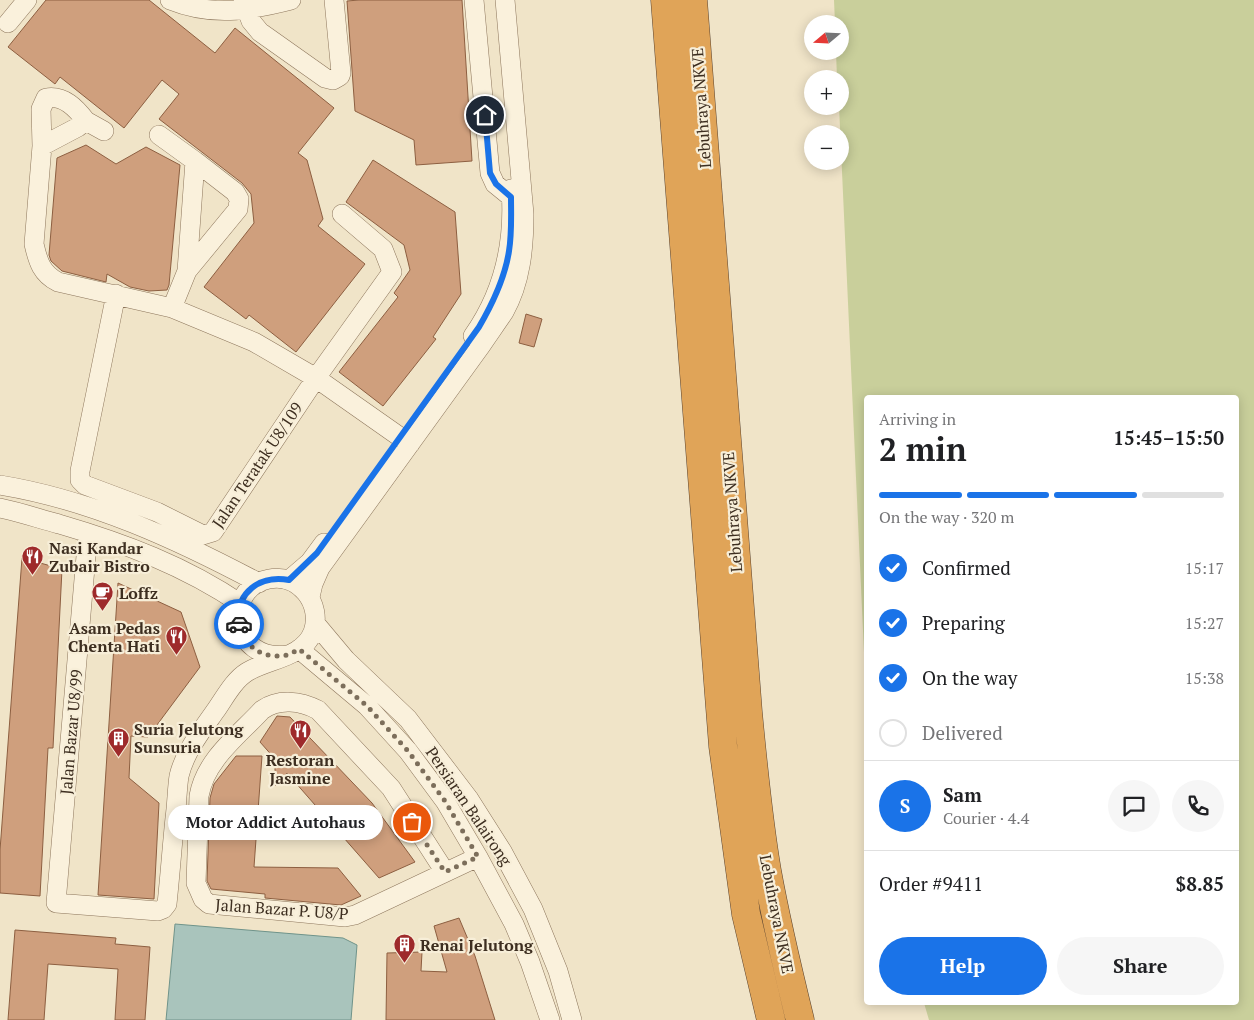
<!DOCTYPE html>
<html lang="en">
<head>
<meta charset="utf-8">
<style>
  :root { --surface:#fff; --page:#f6f6f6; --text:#202124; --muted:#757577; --line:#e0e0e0; --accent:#1a73e8 }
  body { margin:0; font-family:"PT Serif",serif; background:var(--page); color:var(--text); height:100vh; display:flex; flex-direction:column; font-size:19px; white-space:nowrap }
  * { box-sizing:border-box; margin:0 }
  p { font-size:16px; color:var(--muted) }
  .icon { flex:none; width:28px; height:28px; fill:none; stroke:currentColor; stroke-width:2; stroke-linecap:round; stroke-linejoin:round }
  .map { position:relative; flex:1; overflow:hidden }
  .drawer { position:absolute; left:864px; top:395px; width:375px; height:610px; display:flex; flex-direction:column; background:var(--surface); border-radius:5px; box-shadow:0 2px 12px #0003 }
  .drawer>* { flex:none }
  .needle { width:32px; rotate:251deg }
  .tools { position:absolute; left:804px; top:15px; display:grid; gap:10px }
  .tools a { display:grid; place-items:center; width:45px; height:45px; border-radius:50%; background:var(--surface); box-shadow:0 2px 12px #0003; font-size:25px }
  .pin { position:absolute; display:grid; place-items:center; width:42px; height:42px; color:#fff; margin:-21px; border:2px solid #fff; border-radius:50%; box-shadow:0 1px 5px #0007 }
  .courier { position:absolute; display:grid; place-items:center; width:50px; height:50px; margin:-25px; border:4px solid #1a73e8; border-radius:50%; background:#fff; color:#222; box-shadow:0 1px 6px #0007 }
  .bubble { position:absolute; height:35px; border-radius:18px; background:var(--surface); box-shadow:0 2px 12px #0003; font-size:16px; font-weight:700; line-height:35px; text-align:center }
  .headline em { font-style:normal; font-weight:700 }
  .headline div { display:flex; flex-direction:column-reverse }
  .headline { display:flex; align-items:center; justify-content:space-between; height:85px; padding:0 15px }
  h1 { font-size:32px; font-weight:700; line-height:38px }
  .bar { display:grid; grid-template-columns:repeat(4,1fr); gap:8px 5px; align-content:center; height:60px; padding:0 15px }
  .bar i { height:6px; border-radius:4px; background:var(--line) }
  .bar .current { background:var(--accent) }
  .bar p { grid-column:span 4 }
  .line { display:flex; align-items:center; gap:12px; padding:0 15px; border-top:1px solid var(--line) }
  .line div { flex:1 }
  .round { display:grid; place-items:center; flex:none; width:52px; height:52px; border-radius:26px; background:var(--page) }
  ol { padding:0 15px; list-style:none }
  li { display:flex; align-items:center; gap:15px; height:55px }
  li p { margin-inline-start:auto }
  li .icon { padding:5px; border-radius:50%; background:var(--accent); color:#fff; stroke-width:4 }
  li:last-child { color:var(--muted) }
  li i { width:28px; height:28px; border:2px solid var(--line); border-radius:50% }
  .action { display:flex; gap:10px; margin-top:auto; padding:10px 15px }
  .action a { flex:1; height:58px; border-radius:30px; background:var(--accent); color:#fff; font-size:20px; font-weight:700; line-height:58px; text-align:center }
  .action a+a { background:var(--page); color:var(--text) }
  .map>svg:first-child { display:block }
  .green { fill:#c9cf9b }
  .water { fill:#a9c4bc; stroke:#6f938a }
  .building { fill:#cf9f7d; stroke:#8d5f41 }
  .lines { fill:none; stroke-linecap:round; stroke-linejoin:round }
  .minor-casing { stroke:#8d765c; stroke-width:20 }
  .highway-casing { stroke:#5b4430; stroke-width:29 }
  .minor { stroke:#faf1dc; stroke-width:19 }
  .highway { stroke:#e0a458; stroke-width:28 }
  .done { stroke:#7c6e5b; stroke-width:5; stroke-dasharray:0 9 }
  .route { stroke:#1a73e8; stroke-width:6 }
  .labels { text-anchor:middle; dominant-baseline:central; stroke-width:4.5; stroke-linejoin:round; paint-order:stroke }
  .street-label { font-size:16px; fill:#3d2e20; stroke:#f7eed8 }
  .poi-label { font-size:16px; font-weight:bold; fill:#3d2e20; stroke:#f7eed8; text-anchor:start }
</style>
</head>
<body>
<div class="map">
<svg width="1254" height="1020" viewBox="0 0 1254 1020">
  <rect width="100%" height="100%" fill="#f0e4c8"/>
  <path class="green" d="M834,0H1254V1020H929L924,1003L1236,1002V398H866V696L839,106H840V79H837L836,51H840V24H835Z"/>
  <path class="water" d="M175,924L343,938L357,945L351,1020H166Z"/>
  <path class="building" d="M46,0H149L215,53L235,28L334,108L298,153L307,160L323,219L318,226L365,264L296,352L249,315L246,319L204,287L254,223L251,194L242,183L159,119L179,94L162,80L124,128L60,77L55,84L8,47Z
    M359,0H462L472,161L416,165L414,140L355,111L347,1Z
    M86,145L116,164L146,147L180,165L169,285L167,290L149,291L130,287L107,274L106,282L62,271L51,261L49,255L57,158Z
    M373,160L455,212L461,294L433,337L436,339L383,406L339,372L398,297L394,293L410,270L404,245L346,202Z
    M526,314L542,319L534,347L519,343Z
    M22,558L62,569L53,748H48L40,896L0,893V850Z
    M118,583L181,612L200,667L148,737L131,736L129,778L159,803L154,899L98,895Z
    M277,716L290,717L372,803L415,862L379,878L287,773L275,786V759L260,742Z
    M236,756H262L254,867L338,868L361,896L341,905L265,898V894L211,889L207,881L210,798L214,784Z
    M276,820L301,822L299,835L276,834Z
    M459,918L475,956L495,1020H386L387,953L422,952L421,971L447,972L434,926Z
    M15,930L116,938L115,944L150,947L145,1020H115L118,969L48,964L44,1020H8Z"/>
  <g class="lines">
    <defs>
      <path id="minor" d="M170,0C212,17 248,11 291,0
        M243,0L251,21L260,32L325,78L333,80L340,76L341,73L334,0
        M474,0L490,173L495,184L511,197
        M8,23L27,0
        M86,121L104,131
        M159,135L195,161
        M42,146L78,127L86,121C76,108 64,95 46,98L41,109L42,146L34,244C38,262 42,274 58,282L172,308L254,342L316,378L410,444
        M116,294L80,471V480L85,485L157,512L203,535L213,532L316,378L392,272L383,249L342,214
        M172,308L187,271L195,161L235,192L239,199L238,209L187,271
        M473,336C504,292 515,242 511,189
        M0,485C92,500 178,540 259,583
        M0,508C20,512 40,519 59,524C124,543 185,566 241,604
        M88,533L56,903L158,911L163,909L167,904C170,876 172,847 175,818C177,804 177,789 179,776C185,751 202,730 216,710C225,697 234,680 247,672C268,659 303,658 313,632C323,604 299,573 269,579C222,588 230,663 288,655
        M289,580L310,562L324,543
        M310,597L313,584L320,568L480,347C488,335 496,324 504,312C521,282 524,247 524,214L505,0
        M315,623L346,660L408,719L469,799L502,851L533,909L558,971L572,1020
        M299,649L367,706L408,751L445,801L478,857L514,924L530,962L550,1020
        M445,872L391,788L318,710C301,701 279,698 262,710C238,736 205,760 199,796L196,883L203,899L209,904L345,917L355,915L389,899L478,857"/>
      <path id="highway" d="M665,0L723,746L746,914L771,1020
        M693,0L748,712C753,765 758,818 767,871C776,921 788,971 800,1020"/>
    </defs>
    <use href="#minor" class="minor-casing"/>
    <use href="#highway" class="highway-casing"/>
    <use href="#minor" class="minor"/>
    <use href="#highway" class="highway"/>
  </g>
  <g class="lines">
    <path class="done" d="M239,624C242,642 258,656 276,656C285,657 292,653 299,649L367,706L408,751L445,801L478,857L445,872L412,822"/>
    <path class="route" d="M239,624C235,592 260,575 289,580L317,553L479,327C493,303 505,278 509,251C512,233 511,215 511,197L496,184L490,173L485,115"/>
  </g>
  <defs>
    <symbol id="restaurant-pin" viewBox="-11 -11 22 30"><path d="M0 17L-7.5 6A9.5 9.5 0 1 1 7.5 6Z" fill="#9e2a2b" stroke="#f7eed8"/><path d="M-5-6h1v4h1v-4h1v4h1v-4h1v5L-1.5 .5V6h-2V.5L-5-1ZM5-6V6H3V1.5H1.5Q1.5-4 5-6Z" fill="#fff"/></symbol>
    <symbol id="cafe-pin" viewBox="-11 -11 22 30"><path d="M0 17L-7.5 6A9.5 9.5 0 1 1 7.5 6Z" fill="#9e2a2b" stroke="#f7eed8"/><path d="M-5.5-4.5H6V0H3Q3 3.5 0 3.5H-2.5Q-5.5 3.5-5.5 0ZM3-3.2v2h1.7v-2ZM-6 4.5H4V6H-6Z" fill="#fff"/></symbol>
    <symbol id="building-pin" viewBox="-11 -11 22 30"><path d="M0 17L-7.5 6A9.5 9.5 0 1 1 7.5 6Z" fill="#9e2a2b" stroke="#f7eed8"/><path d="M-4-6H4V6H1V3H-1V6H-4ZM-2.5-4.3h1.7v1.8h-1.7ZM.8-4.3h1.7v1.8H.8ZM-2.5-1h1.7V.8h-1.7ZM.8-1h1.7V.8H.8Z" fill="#fff"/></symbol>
  </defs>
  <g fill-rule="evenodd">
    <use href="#restaurant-pin" x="20" y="544" width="25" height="34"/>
    <use href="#cafe-pin" x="90" y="580" width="25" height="34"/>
    <use href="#restaurant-pin" x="164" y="624" width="25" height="34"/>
    <use href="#restaurant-pin" x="288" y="718" width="25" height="34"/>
    <use href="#building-pin" x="106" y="726" width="25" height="34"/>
    <use href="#building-pin" x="392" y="932" width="25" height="34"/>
  </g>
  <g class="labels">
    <g class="street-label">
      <text transform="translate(701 108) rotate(-94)">Lebuhraya NKVE</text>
      <text transform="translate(257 465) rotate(-56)">Jalan Teratak U8/109</text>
      <text transform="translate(732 512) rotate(-94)">Lebuhraya NKVE</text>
      <text transform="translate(71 732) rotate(-85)">Jalan Bazar U8/99</text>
      <text transform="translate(469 806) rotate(56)">Persiaran Balairong</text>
      <text transform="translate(282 909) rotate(4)">Jalan Bazar P. U8/P</text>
      <text transform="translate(777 914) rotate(79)">Lebuhraya NKVE</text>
    </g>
    <g class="poi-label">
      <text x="49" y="548">Nasi Kandar<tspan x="49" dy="18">Zubair Bistro</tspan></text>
      <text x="119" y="593">Loffz</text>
      <text x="160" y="628" text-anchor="end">Asam Pedas<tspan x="160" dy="18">Chenta Hati</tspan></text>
      <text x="134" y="729">Suria Jelutong<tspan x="134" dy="18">Sunsuria</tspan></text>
      <text x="300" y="760" text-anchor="middle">Restoran<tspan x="300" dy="18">Jasmine</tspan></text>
      <text x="420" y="945">Renai Jelutong</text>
    </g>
  </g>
</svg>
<div class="tools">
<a><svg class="needle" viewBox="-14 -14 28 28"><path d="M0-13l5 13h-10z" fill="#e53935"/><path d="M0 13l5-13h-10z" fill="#757577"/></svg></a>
<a>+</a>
<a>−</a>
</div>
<div class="pin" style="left:412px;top:822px;background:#ea580c"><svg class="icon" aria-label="bag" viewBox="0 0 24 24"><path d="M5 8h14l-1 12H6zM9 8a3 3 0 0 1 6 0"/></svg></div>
<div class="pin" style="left:485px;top:115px;background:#1f2937"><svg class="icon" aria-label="home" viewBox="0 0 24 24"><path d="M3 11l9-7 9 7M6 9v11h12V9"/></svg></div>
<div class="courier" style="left:239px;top:624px"><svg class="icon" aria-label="car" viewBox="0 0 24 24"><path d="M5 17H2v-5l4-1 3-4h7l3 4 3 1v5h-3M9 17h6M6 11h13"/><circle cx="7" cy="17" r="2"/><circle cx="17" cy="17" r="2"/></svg></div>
<div class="bubble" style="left:168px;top:805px;width:215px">Motor Addict Autohaus</div>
<section class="drawer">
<div class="headline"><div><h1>2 min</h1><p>Arriving in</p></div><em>15:45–15:50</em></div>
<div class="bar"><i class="current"></i><i class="current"></i><i class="current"></i><i></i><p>On the way · 320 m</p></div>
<ol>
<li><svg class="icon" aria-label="check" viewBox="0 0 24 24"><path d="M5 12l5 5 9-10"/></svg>Confirmed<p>15:17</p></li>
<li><svg class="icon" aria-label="check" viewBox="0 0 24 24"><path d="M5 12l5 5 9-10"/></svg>Preparing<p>15:27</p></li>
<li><svg class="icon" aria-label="check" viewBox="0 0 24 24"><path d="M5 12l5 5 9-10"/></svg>On the way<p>15:38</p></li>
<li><i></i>Delivered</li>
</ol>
<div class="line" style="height:90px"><b class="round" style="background:var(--accent);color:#fff">S</b><div><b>Sam</b><p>Courier · 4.4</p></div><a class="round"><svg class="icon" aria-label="chat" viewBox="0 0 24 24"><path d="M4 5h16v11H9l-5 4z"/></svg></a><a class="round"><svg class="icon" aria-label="phone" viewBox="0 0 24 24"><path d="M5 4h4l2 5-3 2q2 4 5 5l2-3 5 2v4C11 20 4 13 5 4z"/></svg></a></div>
<div class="line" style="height:65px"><div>Order #9411</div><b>$8.85</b></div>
<div class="action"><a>Help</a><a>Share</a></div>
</section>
</div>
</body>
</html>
